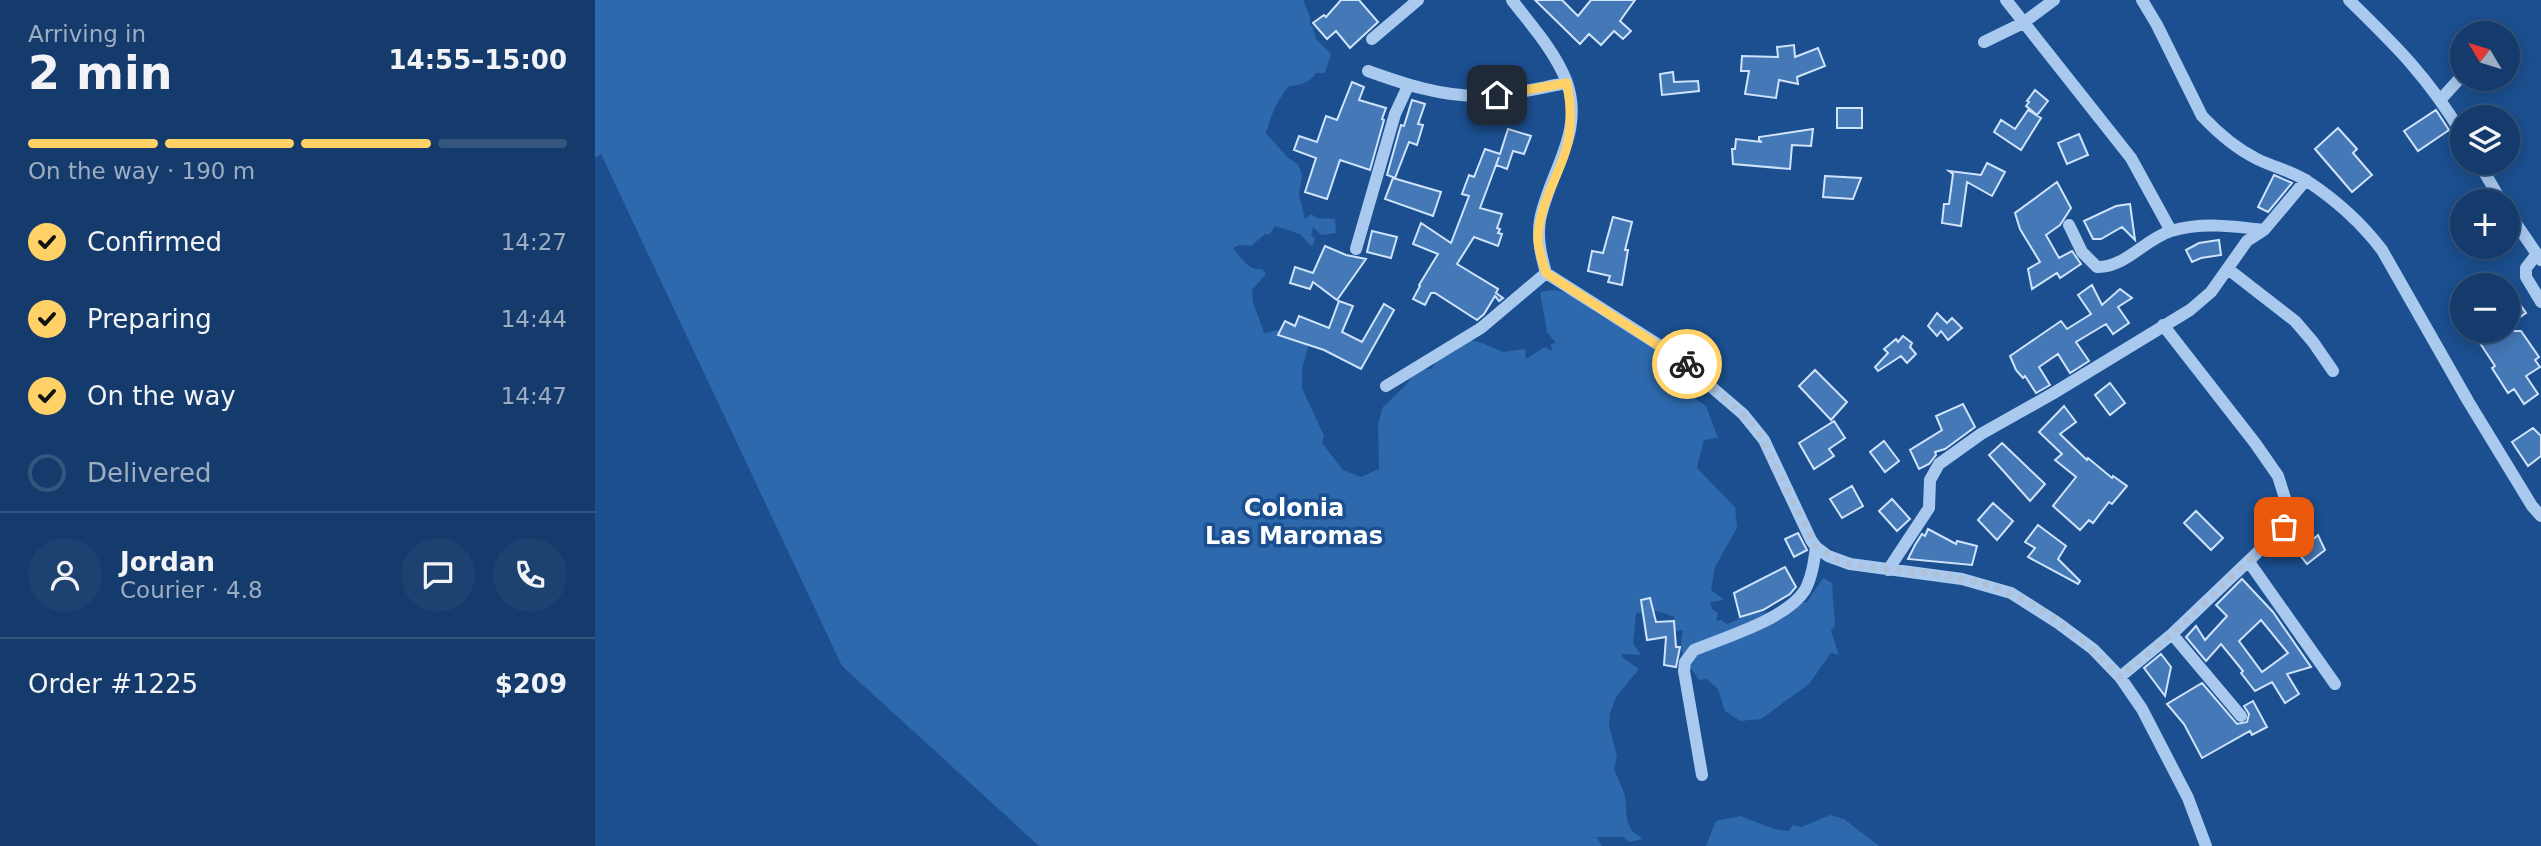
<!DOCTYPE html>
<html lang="en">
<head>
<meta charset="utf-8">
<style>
  :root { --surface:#143b6b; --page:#1d4271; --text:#f1f3f6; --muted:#9dadc1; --line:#33557e; --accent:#ffd166 }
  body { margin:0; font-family:"DejaVu Sans",sans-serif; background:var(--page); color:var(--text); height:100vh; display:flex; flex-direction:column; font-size:26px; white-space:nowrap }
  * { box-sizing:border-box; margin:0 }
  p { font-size:23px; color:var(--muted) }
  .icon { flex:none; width:38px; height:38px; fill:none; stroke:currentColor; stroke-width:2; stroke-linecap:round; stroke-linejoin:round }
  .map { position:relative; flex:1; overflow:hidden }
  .drawer { display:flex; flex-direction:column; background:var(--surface); width:595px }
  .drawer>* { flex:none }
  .needle { width:46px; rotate:308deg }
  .tools { position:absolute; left:1855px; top:21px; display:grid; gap:14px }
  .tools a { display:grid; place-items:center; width:70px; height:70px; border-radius:50%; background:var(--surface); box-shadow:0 4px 18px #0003,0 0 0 2px var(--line); font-size:35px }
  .pin { position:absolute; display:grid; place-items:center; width:60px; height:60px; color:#fff; margin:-30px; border-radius:14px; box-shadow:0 4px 10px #0006 }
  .courier { position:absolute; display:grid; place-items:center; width:70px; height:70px; margin:-35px; border:5px solid #ffd166; border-radius:50%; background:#fff; color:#222; box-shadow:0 2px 9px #0007 }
  .head em { font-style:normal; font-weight:700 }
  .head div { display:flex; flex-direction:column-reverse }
  .head { display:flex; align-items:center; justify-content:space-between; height:119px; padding:0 28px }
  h1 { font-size:46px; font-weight:700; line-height:52px }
  .bar { display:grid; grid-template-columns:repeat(4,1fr); gap:10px 7px; align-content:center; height:84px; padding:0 28px }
  .bar i { height:9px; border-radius:5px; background:var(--line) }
  .bar .selected { background:var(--accent) }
  .bar p { grid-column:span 4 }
  .line { display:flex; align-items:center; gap:18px; padding:0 28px; border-top:2px solid var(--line) }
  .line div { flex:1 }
  .round { display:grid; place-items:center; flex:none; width:74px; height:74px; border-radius:37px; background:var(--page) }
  ol { padding:0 28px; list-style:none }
  li { display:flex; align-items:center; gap:21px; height:77px }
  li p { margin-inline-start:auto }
  li .icon { padding:7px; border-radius:50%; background:var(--accent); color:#111; stroke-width:4 }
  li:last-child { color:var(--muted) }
  li i { width:38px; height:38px; border:4px solid var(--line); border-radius:50% }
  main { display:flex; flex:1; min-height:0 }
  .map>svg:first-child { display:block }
  .green { fill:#2e69ad }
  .building { fill:#4478b7; stroke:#cfe3fa; stroke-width:2; fill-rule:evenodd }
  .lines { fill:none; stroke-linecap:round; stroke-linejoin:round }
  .minor { stroke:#a9c9ee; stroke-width:12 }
  .done { stroke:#afc1d8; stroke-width:7; stroke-dasharray:0 12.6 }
  .route { stroke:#ffd166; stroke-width:9 }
  .labels { text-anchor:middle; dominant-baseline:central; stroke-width:7; stroke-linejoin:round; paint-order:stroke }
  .neighbourhood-label { font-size:24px; font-weight:bold; fill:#fff; stroke:#1b4f8f }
</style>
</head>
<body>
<main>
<section class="drawer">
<div class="head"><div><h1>2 min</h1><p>Arriving in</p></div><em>14:55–15:00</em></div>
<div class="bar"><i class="selected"></i><i class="selected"></i><i class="selected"></i><i></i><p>On the way · 190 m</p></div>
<ol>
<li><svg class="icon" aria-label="check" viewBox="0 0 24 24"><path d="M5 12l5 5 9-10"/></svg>Confirmed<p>14:27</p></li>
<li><svg class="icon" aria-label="check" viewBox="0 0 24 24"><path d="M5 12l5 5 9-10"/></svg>Preparing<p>14:44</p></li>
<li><svg class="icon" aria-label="check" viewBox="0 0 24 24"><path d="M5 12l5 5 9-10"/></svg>On the way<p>14:47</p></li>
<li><i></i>Delivered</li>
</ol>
<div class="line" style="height:126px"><a class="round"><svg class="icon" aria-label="person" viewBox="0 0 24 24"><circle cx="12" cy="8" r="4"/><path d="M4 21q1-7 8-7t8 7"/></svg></a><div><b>Jordan</b><p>Courier · 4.8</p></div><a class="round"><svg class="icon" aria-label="chat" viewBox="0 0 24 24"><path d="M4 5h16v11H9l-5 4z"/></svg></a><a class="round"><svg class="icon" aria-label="phone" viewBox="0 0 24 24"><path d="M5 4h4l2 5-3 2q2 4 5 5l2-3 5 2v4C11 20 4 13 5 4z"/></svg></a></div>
<div class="line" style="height:91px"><div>Order #1225</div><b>$209</b></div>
</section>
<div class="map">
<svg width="1946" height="846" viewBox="0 0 1946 846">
  <rect width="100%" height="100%" fill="#1b4f8f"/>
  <path class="green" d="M0,0H708L715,16V25L718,27L721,39L736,54L730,73H721C716,82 704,86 694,86C682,101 676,115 671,133L693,158L703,164L707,175L704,195L710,219L716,214L722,218L740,219L741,233L726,235L718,227L716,236L720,238L717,247L705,234L680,226L675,234H670L656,246L644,245L638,248C646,257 654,272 667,269L671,274L657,290L658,302L669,333L690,329L714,344L707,369V388L729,436L727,443L748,470L766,477L784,469L783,424L788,407L811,385L821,370L836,369L861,336L887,343L908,352L930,349L931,359L950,347L957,351L956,344L961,343L952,332L945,292C978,283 990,311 1018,322C1030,327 1044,330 1056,333L1061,352L1090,386L1093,393L1111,406L1123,438L1109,440L1102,468L1140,507L1142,528L1120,567L1116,590L1129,600L1115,602L1117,609L1123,613L1121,621L1126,620L1132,624L1158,613L1184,612L1201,603L1212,602L1228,578L1237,583L1240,626L1236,631L1244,655L1236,653L1214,684L1166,719L1145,721L1130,711L1123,689L1111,679L1104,680C1091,659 1082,656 1088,630L1074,632L1073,627L1080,617L1063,611L1041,613L1038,643L1046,655L1026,654L1028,658L1044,669L1021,697L1015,713L1014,725L1022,757L1019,769L1030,795L1032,820L1037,831L1048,839L1034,842L1028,837H1002L1007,846H444L247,666L6,154L0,158Z
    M1235,815L1249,819L1284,846H1111L1121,821L1145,816L1179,829L1194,831L1198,825L1206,827Z"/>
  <path class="building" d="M746,0H764L783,22L755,48L741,31L732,39L718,23L729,15L731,17Z
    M940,0H967L983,16L996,0H1040L1025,21L1036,31L1028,39L1019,31L1006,45L994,34L985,44Z
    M1199,45L1200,57L1223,48L1230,66L1202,77L1203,84L1184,80L1181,98L1150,94L1154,71H1146L1147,56L1183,57L1182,47Z
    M1078,72L1079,82L1103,81L1104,91L1067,95L1065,74Z
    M757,82L769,87L764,100L791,108L787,119L789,120L775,170L745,160L732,199L710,192L721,158L699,150L704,136L722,142L731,116L742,120Z
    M1440,90L1453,101L1442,115L1431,106L1434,102L1432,101Z
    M817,100L830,104L823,124L828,125L822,145L814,142L800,178L792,175L806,125L809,126Z
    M1242,108H1267V128H1242Z
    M1433,110L1446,118L1426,150L1399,132L1406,120L1420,129Z
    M1841,110L1854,130L1823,151L1809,131Z
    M1743,128L1762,149L1758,153L1777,175L1757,192L1720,149Z
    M913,129L936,136L929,154L918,151L912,169L901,165L904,157L885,208L907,214L902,228L905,229L903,233L907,234L903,246L879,237L862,264L903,289L901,293L908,298L904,301L900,296L889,314L882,320L840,293H836L830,305L818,299L825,286L824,285L843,254L818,244L826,223L856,243L874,196L867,194L874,175L879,177L890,149L905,154Z
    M1218,129L1216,146L1197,145L1195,169L1138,164L1137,149H1140L1141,139L1167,142L1164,141V137Z
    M1484,134L1493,155L1472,164L1463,143Z
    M1392,163L1410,172L1397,196L1372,182L1366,226L1347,223L1349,204H1354L1358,174L1354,171L1386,175Z
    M1679,175L1697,183L1673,212L1663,207Z
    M1230,176L1266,178L1258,199L1228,197Z
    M798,178L846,192L838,216L790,199Z
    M1462,182L1476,208L1465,225L1451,235L1464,258L1477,251L1486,264L1465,278L1462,273L1437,289L1433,269L1445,262L1425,229L1420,213Z
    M1535,204L1540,240L1527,227L1506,239H1498L1489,221L1521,206Z
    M1018,217L1037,222L1030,250H1033L1027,285L1013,282L1015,276L993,271L997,251L1008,253Z
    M777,231L802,237L796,258L772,252Z
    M1624,240L1626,255L1606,258L1597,262L1591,250L1604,243Z
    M730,246L751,255L771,259L742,300L718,282L715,289L695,283L700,267L718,273Z
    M1497,285L1507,305L1525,289L1537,298L1523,307L1534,323L1518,334L1511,324L1481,342L1494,361L1475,373L1463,354L1444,367L1455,385L1441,393L1430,376L1428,378L1421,370L1415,356L1466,321L1472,329L1496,314L1483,295Z
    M1913,287L1931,313L1913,325Z
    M744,301L758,306L747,332L767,342L789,304L799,310L766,369L729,350L683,335L690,321L700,326L704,316L734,328Z
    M1342,313L1352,323L1357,318L1367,328L1353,340L1346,331L1342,336L1333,326Z
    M1877,331H1926L1944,357L1940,360L1945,367L1931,376L1943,394L1929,404L1919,389L1913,393L1897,368L1900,366Z
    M1308,336L1317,343L1315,347L1321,354L1312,363L1306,356L1283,371L1280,367L1293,353L1289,349L1301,339L1303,342Z
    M1220,370L1252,402L1236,420L1204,386Z
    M1515,383L1530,403L1515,415L1500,395Z
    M1368,404L1380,427L1350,449L1340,452L1341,455L1334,464L1324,469L1315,450L1347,430L1341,416Z
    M1469,406L1481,422L1465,434L1492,460L1493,458L1517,478L1518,476L1532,486L1517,504L1514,502L1498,523L1494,520L1485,530L1458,506L1481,477L1460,460L1467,454L1444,432Z
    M1239,421L1250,438L1234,449L1239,456L1219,469L1204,443Z
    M1938,428L1946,436V456L1933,466L1917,442Z
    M1289,441L1304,461L1290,472L1275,452Z
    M1407,443L1450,484L1435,501L1394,455Z
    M1257,486L1268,506L1247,518L1235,499Z
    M1297,499L1315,519L1302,531L1284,511Z
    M1398,503L1418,521L1402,540L1383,520Z
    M1601,511L1628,538L1616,550L1589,523Z
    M1443,525L1471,546L1463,559L1485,581L1483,584L1433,557L1440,548L1430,542Z
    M1704,526L1716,541L1723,535L1730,550L1712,564L1691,537Z
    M1333,529L1361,544L1362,541L1382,546L1377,565L1313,559L1320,545L1327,534L1330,536Z
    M1203,533L1212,550L1199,557L1190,539Z
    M1190,567L1201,587L1195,594L1168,610L1145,617L1139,593Z
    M1647,579L1678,612L1716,667L1692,674L1704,694L1690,703L1677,682L1660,691L1646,673L1648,671L1626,644L1611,661L1591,637L1601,626L1610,640L1632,616L1621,605ZM1666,620L1693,653L1667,672L1644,641Z
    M1055,598L1061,622L1079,621L1081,647H1085L1081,667L1069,665L1071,637L1052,640L1046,600Z
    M1566,654L1576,667L1570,696L1549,668Z
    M1607,683L1642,724L1652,722L1654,714L1649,706L1658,701L1672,727L1657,735L1655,731L1607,758L1589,724L1572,704Z"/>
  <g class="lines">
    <path class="minor" d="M917,0C936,25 959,50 971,80C991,132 954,172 945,220C942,239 946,255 951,273L1078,354L1148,414L1169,440L1216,540L1221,547L1233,556L1255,564L1367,579L1416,593L1463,623L1498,649L1525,677L1547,709L1593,798L1611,846
      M1411,0L1536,158L1576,231
      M1547,0L1562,25L1607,116C1623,133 1642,149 1662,159C1678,167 1697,171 1712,181C1741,200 1765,221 1787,250L1873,401L1937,506L1946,516
      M1754,0C1801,46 1833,77 1867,134
      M777,39L823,0
      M1389,42L1428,23L1459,0
      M773,71C809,84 845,96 885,96C914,96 943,88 972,83
      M1846,99L1867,76
      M1884,163L1906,201
      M1913,212L1946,260
      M1474,225L1487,252L1502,267C1530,268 1550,239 1576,231C1606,222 1639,226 1669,230
      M761,249L800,114L813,86
      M1941,255L1931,268V277L1946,302
      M1633,269L1700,321L1718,342L1738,371
      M791,386L886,328L951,273
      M1654,562L1740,684
      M1293,570L1334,508L1335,480L1344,464L1386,434L1457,394L1595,310L1616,292L1652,241L1669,230L1711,180
      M1577,634L1646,716
      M1525,677L1577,634L1689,527L1694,511L1683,476L1660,443L1568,325
      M1107,775L1089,671L1090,662L1099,650C1130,637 1192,619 1210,590C1217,577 1219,562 1221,547"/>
  </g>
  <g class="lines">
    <path class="done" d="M1092,364L1148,415L1163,431L1221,547L1244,561L1255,564C1307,572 1365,572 1414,593C1449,607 1499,648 1525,677L1577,634L1689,527"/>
    <path class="route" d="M902,95L972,83C976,106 978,130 970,153C960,183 943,208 943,241C944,252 948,263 951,273L1092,364"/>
  </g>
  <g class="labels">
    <g class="neighbourhood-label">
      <text x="699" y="508">Colonia<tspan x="699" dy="28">Las Maromas</tspan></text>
    </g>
  </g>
</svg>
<div class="tools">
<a><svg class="needle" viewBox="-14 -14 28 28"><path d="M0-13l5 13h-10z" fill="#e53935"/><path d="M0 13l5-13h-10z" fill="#9dadc1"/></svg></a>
<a><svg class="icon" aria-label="layers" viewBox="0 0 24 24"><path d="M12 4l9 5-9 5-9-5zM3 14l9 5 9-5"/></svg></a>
<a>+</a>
<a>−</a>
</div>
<div class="pin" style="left:1689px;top:527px;background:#ea580c"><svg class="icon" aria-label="bag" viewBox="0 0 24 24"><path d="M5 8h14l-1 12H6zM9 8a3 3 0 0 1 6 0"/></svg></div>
<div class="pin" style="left:902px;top:95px;background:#1f2937"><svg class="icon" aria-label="home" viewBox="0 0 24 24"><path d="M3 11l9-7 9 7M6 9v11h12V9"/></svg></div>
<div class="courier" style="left:1092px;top:364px"><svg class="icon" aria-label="bike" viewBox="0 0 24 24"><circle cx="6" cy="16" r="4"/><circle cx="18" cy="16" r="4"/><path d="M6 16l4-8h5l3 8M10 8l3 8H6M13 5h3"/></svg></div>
</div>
</main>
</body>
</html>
